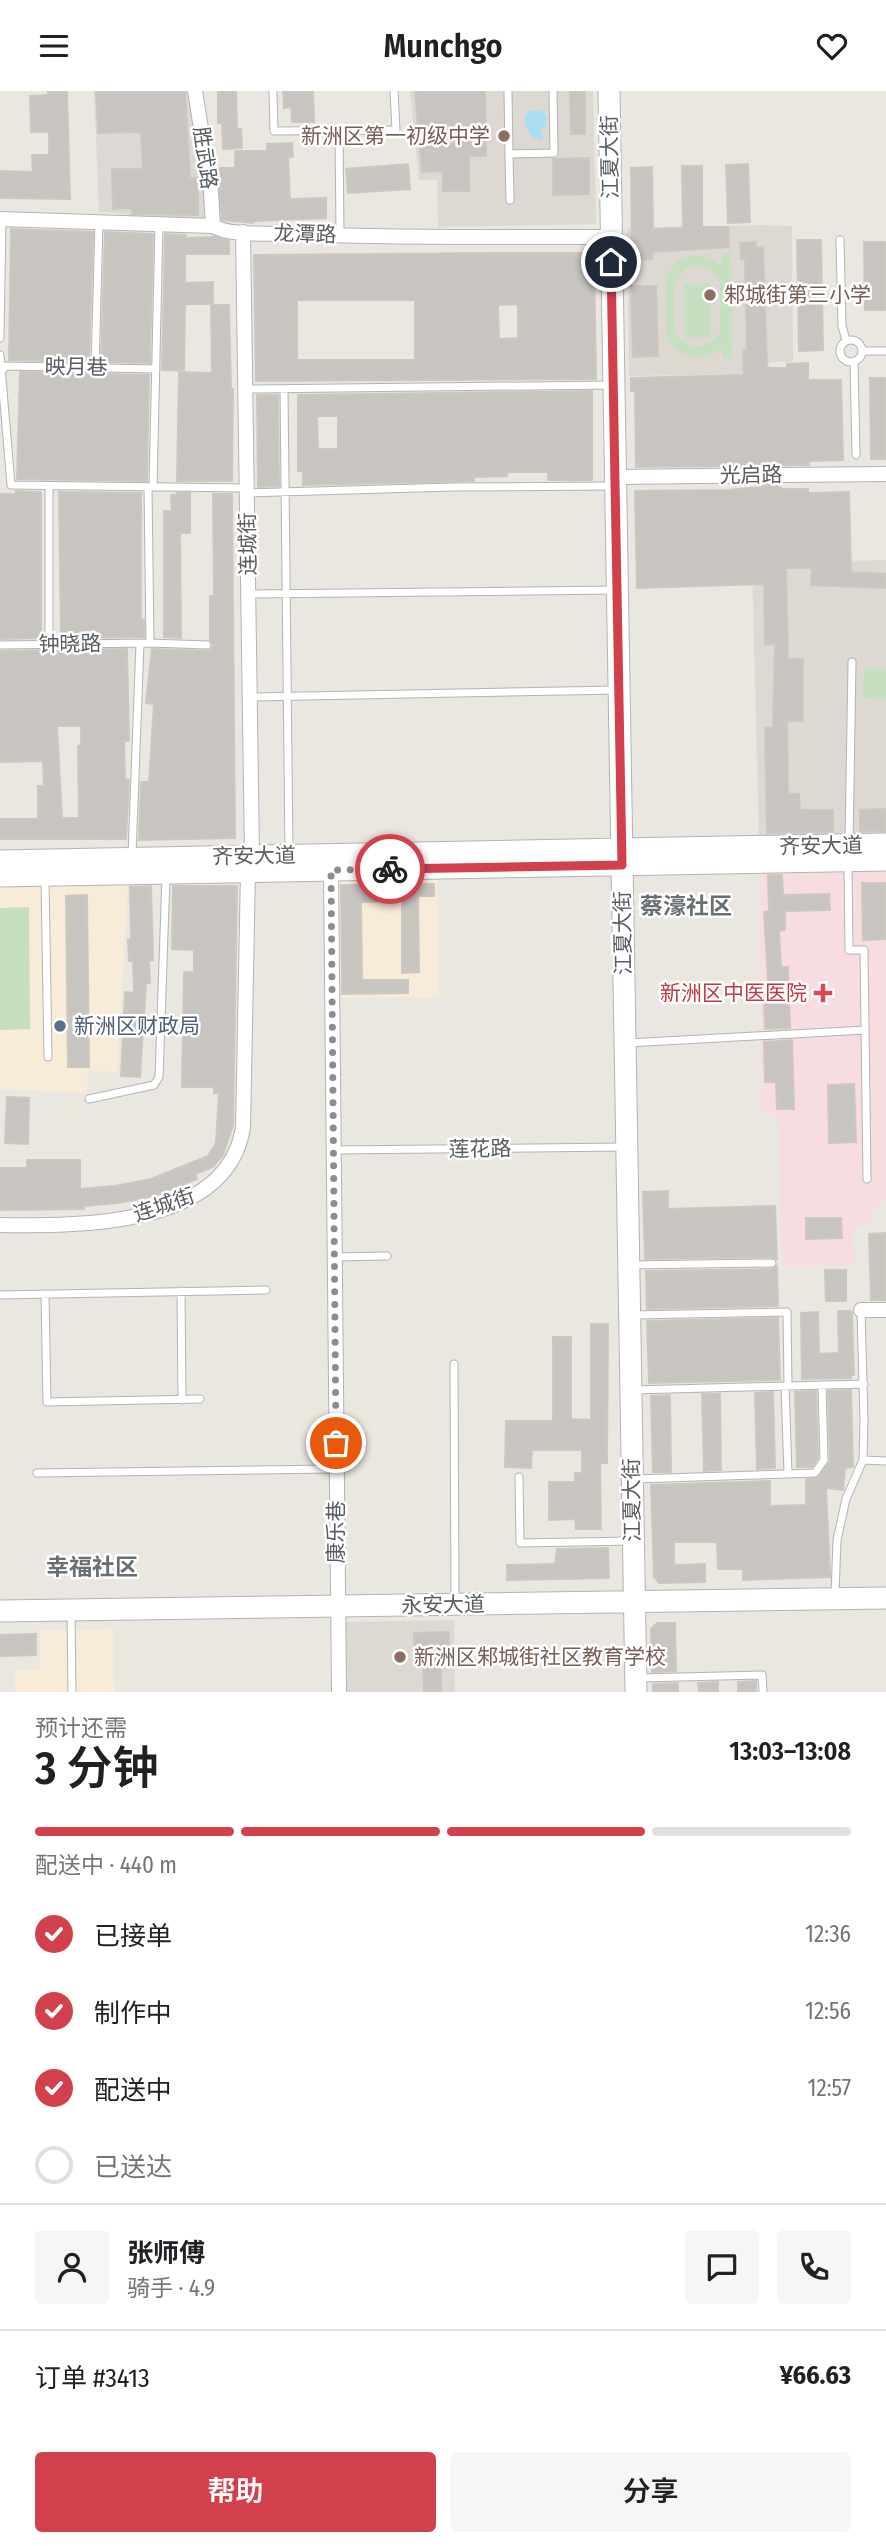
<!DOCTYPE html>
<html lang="zh">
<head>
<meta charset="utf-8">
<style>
  :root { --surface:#fff; --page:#f6f6f6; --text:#202124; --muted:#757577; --line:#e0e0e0; --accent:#d1404b }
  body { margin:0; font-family:"Fira Sans Condensed","Noto Sans SC",sans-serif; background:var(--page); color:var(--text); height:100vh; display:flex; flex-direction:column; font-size:26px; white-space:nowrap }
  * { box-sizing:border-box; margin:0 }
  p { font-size:23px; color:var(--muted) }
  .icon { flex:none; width:38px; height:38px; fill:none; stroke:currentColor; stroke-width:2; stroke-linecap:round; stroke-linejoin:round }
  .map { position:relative; height:1601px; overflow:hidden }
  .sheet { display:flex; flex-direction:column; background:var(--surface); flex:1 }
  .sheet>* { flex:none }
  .pin { position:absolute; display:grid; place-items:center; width:60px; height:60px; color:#fff; margin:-30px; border:4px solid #fff; border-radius:50%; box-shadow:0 2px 7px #0007 }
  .courier { position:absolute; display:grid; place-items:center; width:70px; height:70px; margin:-35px; border:5px solid #d1404b; border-radius:50%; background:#fff; color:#222; box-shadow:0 2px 9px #0007 }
  .summary em { font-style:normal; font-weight:600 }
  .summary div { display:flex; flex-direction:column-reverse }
  .summary { display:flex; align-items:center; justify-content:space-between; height:119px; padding:0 35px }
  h1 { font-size:46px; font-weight:600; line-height:52px }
  .bar { display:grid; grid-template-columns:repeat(4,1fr); gap:10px 7px; align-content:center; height:84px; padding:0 35px }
  .bar i { height:9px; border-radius:5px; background:var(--line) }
  .bar .selected { background:var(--accent) }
  .bar p { grid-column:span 4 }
  .line { display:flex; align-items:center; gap:18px; padding:0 35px; border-top:2px solid var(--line) }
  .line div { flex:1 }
  .round { display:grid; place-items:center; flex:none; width:74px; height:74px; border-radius:7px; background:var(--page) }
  ol { padding:0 35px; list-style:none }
  li { display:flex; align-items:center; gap:21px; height:77px }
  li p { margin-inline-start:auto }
  li .icon { padding:7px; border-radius:50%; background:var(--accent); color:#fff; stroke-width:4 }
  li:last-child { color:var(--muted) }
  li i { width:38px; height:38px; border:4px solid var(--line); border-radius:50% }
  .cta { display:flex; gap:14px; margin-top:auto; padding:14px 35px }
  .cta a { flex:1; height:80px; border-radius:7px; background:var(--accent); color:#fff; font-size:28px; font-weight:600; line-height:80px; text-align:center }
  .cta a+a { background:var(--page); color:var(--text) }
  header { display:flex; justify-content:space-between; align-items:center; height:91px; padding:0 35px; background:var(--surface); font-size:32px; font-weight:600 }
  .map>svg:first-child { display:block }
  .commercial { fill:#f8ecd8 }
  .industrial { fill:#dcd9d5 }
  .education { fill:#ddd8d2 }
  .medical { fill:#f7dddf }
  .green { fill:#c5dfc0; fill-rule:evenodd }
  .water { fill:#a8def3 }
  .building { fill:#c8c4c0; stroke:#cec7c0; stroke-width:2; fill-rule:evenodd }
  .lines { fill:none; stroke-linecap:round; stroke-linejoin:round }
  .lane-casing { stroke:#b1b4b7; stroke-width:9 }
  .street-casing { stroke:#b1b4b7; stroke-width:16 }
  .secondary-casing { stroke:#b0b4b7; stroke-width:23 }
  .lane { stroke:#fff; stroke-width:7 }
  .street { stroke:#fff; stroke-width:14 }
  .secondary { stroke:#fff; stroke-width:21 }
  .done { stroke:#8c8d8d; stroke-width:7; stroke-dasharray:0 12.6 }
  .route { stroke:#d1404b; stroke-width:9 }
  .education-dot { fill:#8d6e63; stroke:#fff; stroke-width:2.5 }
  .health-dot { fill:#e0444e; stroke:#fff; stroke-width:2.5 }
  .service-dot { fill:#5c6f8a; stroke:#fff; stroke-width:2.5 }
  .labels { text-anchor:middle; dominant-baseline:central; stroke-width:5; stroke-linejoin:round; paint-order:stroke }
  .education-label { font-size:21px; fill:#785e54; stroke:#fff; text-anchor:start }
  .street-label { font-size:21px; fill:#595d60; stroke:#fff }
  .health-label { font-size:21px; fill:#be3a42; stroke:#fff; text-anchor:end }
  .service-label { font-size:21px; fill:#4e5e75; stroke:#fff; text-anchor:start }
  .neighbourhood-label { font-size:23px; font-weight:bold; fill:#6a6f72; stroke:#fff }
</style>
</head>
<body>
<header><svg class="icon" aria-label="menu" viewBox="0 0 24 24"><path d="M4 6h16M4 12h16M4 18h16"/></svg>Munchgo<svg class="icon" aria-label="heart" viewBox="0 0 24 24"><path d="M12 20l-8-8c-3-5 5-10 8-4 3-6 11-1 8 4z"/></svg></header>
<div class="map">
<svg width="886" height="1601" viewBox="0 0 886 1601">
  <rect width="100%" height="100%" fill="#eae7e1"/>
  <path class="commercial" d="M437,787L439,906L336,907L334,788Z
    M128,792L117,981L88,980L87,1002L0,998V794Z
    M113,1538L114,1601H15L14,1579L40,1578V1539Z"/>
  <path class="industrial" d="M94,0H191L208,130L129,131V123L99,121Z"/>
  <path class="education" d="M410,0H593L596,133L438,136L437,89H419Z
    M763,134L792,135L793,271H769L768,283L629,285L627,137Z
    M886,469V743L759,747L752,475L789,474L790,478L811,477V471Z
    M454,1529L455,1601H347L345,1531Z"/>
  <path class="medical" d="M886,781V1110L878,1113L866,1136H853L854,1174L782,1176L778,1023H762L759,782Z"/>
  <path class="green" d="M722,162H731L732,267H723L722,257C703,272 680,268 667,248L666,188C675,162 702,158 721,175ZM693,175L709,178L720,191V241C709,260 687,260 675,242C675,219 666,184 693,175Z
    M684,193H710L711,246H685Z
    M864,577L886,578V608L863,607Z
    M29,816L30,938L0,939V817Z"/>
  <path class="water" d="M530,19L541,20L546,25L547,35L539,39L543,45V49L536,48C527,40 519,29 530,19Z"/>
  <path class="building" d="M48,0H67L70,108L0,107V80L33,81L32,64H49V41H31L30,5L48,4Z
    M96,0H185L190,87H198V124L132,123V117L113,118L112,78H143L141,41L98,42Z
    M218,0H236L237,38H241L242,57L223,58L222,32H218Z
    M283,0H313L314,31H292L291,16L284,17Z
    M415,0H485L486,65H469V100H443V80L422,81Z
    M570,0H585V43H571Z
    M292,52L293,66H288L290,108L326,107V127L253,130V132L222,129L217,77H235V60H267V53Z
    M589,67V103L553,104V68Z
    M408,73L410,98L348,102L346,78Z
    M748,73L750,131L728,132L726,74Z
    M682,75H702V136H728L729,156L652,161V168L632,169L631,77L652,76L653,138L683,137Z
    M11,138L93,141L89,271L9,269Z
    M105,141L153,143L150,272L101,271Z
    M165,143L186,144V147L215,146L229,150V163H185V192L213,191V213H185L184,280L162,279Z
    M797,149H821L823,259L799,260Z
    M756,151V157L763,156L767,277H787V273L808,272V289H841L843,369L809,370V374L636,376L635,300H631V287L744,284L743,259H747L745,168H741L740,152Z
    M864,151H886V219H865Z
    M499,162H594L596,288L256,290L254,164ZM297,209H415V269H297ZM518,213V247L499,248L498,214Z
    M631,195H656L658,265L633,266Z
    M211,214H229L231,298H233L232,390H177L179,281L212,282Z
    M20,281L149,284L147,390L17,388Z
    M870,287H886V368H871Z
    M592,300V389H548V381H507V385L474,386V390L303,394V380H298V304ZM317,325H338V358H318Z
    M257,304H278L279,395L258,396Z
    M762,394H778L782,398H808V402L849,401L851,481L886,483V497L811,494L812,477H786L788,568H803V630H787L788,703H799L800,719H833V741L767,742L765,637H773L775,553H765L764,493L637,497L635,400L727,399L762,396Z
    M16,400L41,401V547L0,548V403H16Z
    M59,401L141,402V529H144V546L61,547Z
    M177,402H190V442H180L181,547L164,546V420H172L171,404H177Z
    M213,403H232L235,747L139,749L141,691H149L154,613L146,612L152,558L210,560L213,555L210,549V505H214Z
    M127,558L129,650H124L125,689H129L126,748H0V728H38V695H44L43,670L0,671V560ZM57,635H81V654L78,655L79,727H62Z
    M886,718V740H860V719Z
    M768,784H782L783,804L829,803L830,819L785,820V839L779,840L781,876H788L790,937L765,938L764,906H769L764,821L769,820Z
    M862,792H886V848L863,849Z
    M434,793V805H418L419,881L402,882V810L361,811L362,889H408V902L342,903L341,794Z
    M151,795L153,869H149L150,892H146L140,986L121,985L125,901L134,902L133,870H129L128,849H131L130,796Z
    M173,795H237L233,1034L223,1064L213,1076L195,1083L197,1088L155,1105L118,1112L84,1115V1118L0,1119V1077H27V1069H80V1098L115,1095L151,1088L208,1065L216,1052L219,1002H214V996H182L184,881H194V859L172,858Z
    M87,804L89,976H68L66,805Z
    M792,949L794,1018H777L776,991H765L764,951Z
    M854,993L856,1051L829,1052L828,994Z
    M7,1006L29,1007L28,1053L5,1052Z
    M668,1100V1118L775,1115L777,1168L772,1166L645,1168L643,1101Z
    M806,1127H841L842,1147L806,1148Z
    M886,1142V1209H871L869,1143Z
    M777,1175L778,1215L647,1218L646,1180L772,1178Z
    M825,1179H846V1210H826Z
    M838,1220H851L852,1222L854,1284H851V1287L802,1288L801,1222L818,1221L819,1263L839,1262Z
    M778,1227L780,1289L649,1292L647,1230Z
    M591,1233H608L607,1372H600L601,1438H576L575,1428L549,1429V1391H575V1382H582V1359H532L531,1377L505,1376L506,1330H553V1246H571V1328L591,1329Z
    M851,1299L853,1376L845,1377L843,1399L826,1397L830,1486L743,1489V1478H718L717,1451H674V1474L705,1473V1491L659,1492L654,1486L651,1394L770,1390V1415L806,1414V1388L818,1387L830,1370L828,1300Z
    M816,1300L818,1367L812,1376H797L795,1301Z
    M773,1301L775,1377L757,1378L755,1302Z
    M702,1303H720L721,1379L704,1380Z
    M670,1304L671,1381H653L651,1305Z
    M608,1457L609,1487L507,1489V1474L555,1473L557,1458Z
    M657,1532H675L676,1580L652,1581L651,1538Z
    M449,1541V1557H441V1601H424L423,1557H414V1542Z
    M36,1543V1564L0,1565V1544Z
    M756,1590V1601H738V1591Z
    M718,1591V1601H699L698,1592Z
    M678,1592V1601H653V1593Z"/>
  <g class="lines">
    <defs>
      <path id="lane" d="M273,0L274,40L396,39L394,0
        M508,0L509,63L554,62L553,0
        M339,39L340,145
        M509,63L510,109
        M840,149L842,235L846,249
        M0,247L2,128
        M840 260a11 11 0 1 1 22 0a11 11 0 1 1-22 0Z
        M862,260H886
        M0,264L11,394L246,397
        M854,270L856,364
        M95,277L99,131
        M0,282L6,275L156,278
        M246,298L613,294
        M284,298L289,762
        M49,395V554
        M148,396L150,552
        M153,396L159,134
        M247,402L453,396L615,395
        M248,503L616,499
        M0,554L150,552L207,554
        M250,606L618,599
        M849,753L852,571
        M132,765L140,552
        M848,774L849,859H864L867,1088
        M45,788L48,966
        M628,952L865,939
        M89,1008L154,994L159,986L166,786
        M333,1059L626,1056
        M335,1166L387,1165
        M630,1174L772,1172
        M181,1200L182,1309
        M45,1203L47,1311L200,1308
        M0,1204L266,1199
        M634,1224L787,1221L788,1295
        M454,1273L455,1510
        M785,1295L788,1383
        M633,1299L864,1293
        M863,1369L886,1370
        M37,1382L336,1378
        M519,1386L520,1452L632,1450
        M636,1388L815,1382L824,1369L822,1294
        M835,1504L837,1449L846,1408L863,1369L864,1329L861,1219
        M71,1523L72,1601
        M639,1587L762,1584L763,1601"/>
      <path id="street" d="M195,0L211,100L213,135
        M0,128L213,135C228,145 272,142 291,143C398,147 504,146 611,146
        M243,141L252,765
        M615,386L886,383
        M331,779L339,1601
        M0,1134C78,1135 228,1137 243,1036L248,780
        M861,1219H886"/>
      <path id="secondary" d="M609,0L636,1601
        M0,770L886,753
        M0,785L886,769
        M0,1520L886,1507"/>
    </defs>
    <use href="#lane" class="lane-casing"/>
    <use href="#street" class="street-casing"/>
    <use href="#secondary" class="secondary-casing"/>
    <use href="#lane" class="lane"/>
    <use href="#street" class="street"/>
    <use href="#secondary" class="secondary"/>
  </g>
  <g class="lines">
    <path class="done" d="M336,1352L331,779L390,778"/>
    <path class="route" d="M390,778L622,774L611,171"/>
  </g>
  <g class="education-dot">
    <circle cx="504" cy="45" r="7"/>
    <circle cx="710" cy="204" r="7"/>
    <circle cx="400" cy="1566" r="7"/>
  </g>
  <path class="health-dot" d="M819.5 891.5h7v7h7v7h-7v7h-7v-7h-7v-7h7z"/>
  <circle class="service-dot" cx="60" cy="935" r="7"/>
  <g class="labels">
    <g class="education-label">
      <text x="490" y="45" text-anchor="end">新洲区第一初级中学</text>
      <text x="724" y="204">邾城街第三小学</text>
      <text x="414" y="1566">新洲区邾城街社区教育学校</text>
    </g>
    <g class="street-label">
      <text transform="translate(610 66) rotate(-91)">江夏大街</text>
      <text transform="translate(205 67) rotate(82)">胜武路</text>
      <text transform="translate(305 143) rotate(2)">龙潭路</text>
      <text transform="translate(76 276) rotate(1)">映月巷</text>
      <text transform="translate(751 384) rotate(-1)">光启路</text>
      <text transform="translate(248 453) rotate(-91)">连城街</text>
      <text transform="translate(70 553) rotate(-1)">钟晓路</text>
      <text transform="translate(821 755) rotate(-1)">齐安大道</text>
      <text transform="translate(254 765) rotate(-1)">齐安大道</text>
      <text transform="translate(623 842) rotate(-91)">江夏大街</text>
      <text transform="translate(480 1058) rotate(-1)">莲花路</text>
      <text transform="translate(164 1114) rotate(-19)">连城街</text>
      <text transform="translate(632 1409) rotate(-91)">江夏大街</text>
      <text transform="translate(336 1441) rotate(-90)">康乐巷</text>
      <text transform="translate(443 1514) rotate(-1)">永安大道</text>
    </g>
    <g class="health-label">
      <text x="807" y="902">新洲区中医医院</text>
    </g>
    <g class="service-label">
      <text x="74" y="935">新洲区财政局</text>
    </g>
    <g class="neighbourhood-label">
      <text x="686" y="815">蔡濠社区</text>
      <text x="92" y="1476">幸福社区</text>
    </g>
  </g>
</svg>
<div class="pin" style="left:336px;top:1352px;background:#ea580c"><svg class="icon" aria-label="bag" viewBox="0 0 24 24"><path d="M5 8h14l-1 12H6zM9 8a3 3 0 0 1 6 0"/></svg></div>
<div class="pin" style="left:611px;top:171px;background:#1f2937"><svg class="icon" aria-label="home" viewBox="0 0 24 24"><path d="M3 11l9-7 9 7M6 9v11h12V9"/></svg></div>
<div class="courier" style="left:390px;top:778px"><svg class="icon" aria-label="bike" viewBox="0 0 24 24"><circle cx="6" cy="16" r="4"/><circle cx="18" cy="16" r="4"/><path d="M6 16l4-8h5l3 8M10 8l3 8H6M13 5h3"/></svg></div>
</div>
<section class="sheet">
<div class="summary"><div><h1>3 分钟</h1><p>预计还需</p></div><em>13:03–13:08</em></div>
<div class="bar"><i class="selected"></i><i class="selected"></i><i class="selected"></i><i></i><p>配送中 · 440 m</p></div>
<ol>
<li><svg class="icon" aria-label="check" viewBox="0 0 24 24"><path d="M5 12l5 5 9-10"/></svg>已接单<p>12:36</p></li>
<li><svg class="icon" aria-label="check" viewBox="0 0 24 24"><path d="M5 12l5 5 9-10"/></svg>制作中<p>12:56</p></li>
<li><svg class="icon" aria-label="check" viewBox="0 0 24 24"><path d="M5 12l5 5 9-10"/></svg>配送中<p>12:57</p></li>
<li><i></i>已送达</li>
</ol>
<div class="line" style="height:126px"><a class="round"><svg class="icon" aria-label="person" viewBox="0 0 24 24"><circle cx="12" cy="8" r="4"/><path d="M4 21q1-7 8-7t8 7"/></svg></a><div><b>张师傅</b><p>骑手 · 4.9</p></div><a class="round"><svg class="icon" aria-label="chat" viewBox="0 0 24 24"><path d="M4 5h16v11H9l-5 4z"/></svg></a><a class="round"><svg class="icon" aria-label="phone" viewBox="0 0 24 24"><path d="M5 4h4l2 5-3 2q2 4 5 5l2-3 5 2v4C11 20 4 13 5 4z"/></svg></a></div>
<div class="line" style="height:91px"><div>订单 #3413</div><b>¥66.63</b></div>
<div class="cta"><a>帮助</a><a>分享</a></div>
</section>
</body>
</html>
